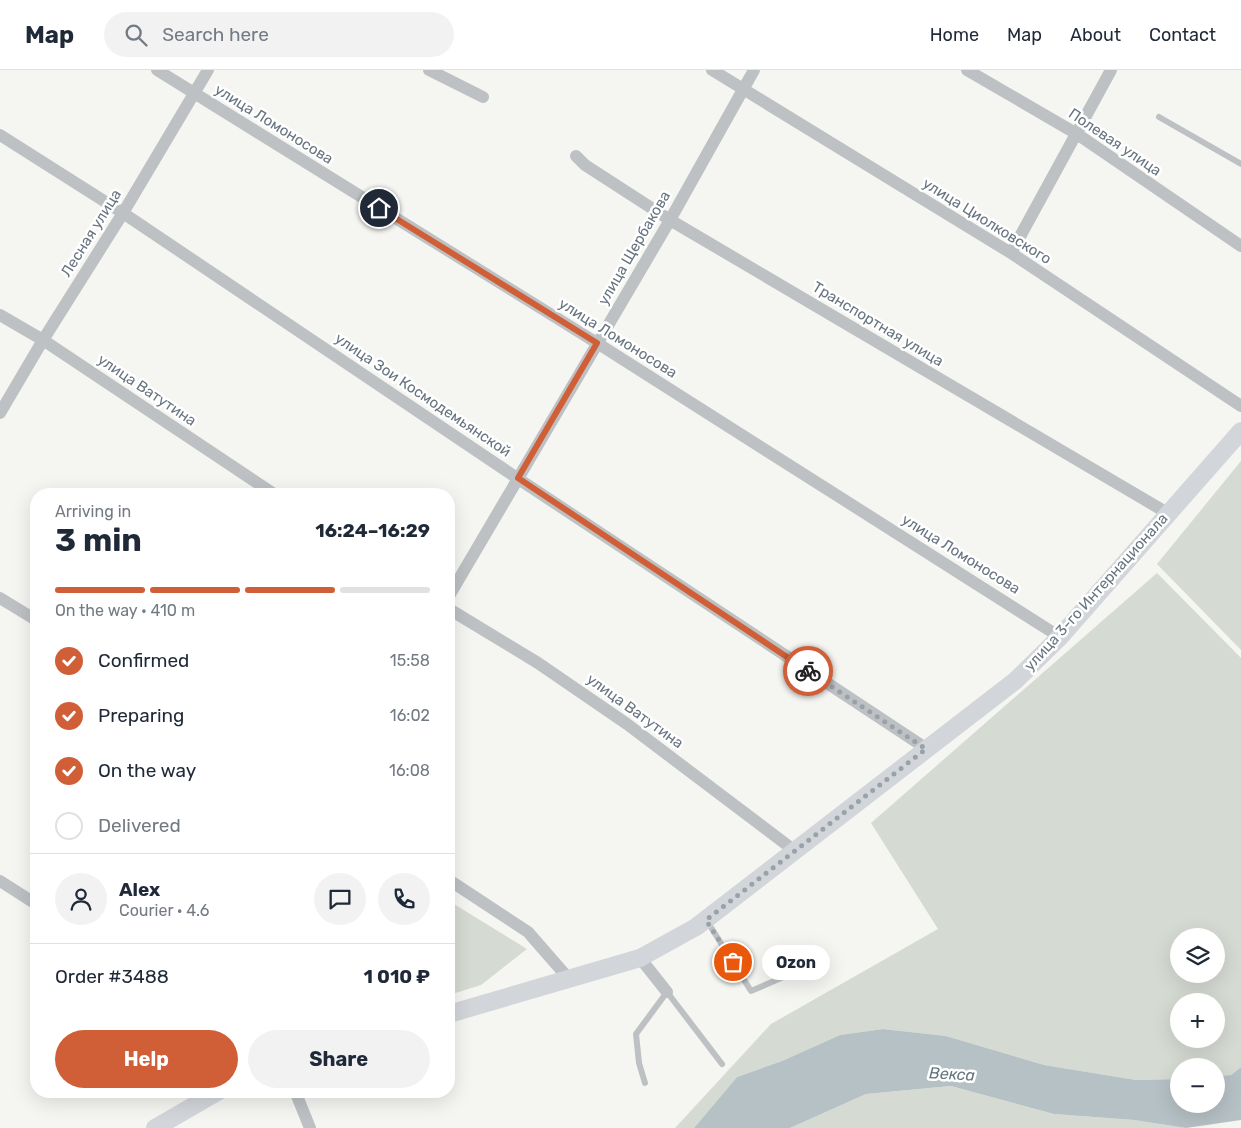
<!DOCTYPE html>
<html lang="en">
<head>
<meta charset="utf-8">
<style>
  :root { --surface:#fff; --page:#f2f2f3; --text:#1f2937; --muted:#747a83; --line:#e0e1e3; --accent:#d05f38 }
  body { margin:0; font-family:Rubik,sans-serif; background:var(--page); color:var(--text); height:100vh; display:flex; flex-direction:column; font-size:19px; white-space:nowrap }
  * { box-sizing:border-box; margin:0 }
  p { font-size:16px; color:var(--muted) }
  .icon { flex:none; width:28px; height:28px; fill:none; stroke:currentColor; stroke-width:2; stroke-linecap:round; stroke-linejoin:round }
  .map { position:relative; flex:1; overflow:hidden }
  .drawer { position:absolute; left:30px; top:418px; width:425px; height:610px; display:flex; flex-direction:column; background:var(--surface); border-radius:20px; box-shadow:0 5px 20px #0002 }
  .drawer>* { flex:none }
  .buttons { position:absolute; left:1170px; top:858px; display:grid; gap:10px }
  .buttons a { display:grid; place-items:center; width:55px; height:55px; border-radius:50%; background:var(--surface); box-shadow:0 5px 20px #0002; font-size:25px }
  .pin { position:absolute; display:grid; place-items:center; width:42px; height:42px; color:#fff; margin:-21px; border:2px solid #fff; border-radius:50%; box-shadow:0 1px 5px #0007 }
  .courier { position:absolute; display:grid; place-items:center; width:50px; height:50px; margin:-25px; border:4px solid #d05f38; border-radius:50%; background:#fff; color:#222; box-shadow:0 1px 6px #0007 }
  .bubble { position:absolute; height:35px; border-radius:18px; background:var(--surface); box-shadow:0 5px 20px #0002; font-size:16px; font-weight:700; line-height:35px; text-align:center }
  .overview em { font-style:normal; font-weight:700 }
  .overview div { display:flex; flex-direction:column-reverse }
  .overview { display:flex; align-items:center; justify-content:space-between; height:85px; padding:0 25px }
  h1 { font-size:32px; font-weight:700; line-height:38px }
  .bar { display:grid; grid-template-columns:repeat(4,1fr); gap:8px 5px; align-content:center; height:60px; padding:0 25px }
  .bar i { height:6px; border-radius:4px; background:var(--line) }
  .bar .selected { background:var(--accent) }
  .bar p { grid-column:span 4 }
  .line { display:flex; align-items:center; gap:12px; padding:0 25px; border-top:1px solid var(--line) }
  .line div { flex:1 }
  .round { display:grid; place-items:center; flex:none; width:52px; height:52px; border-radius:26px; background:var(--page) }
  ol { padding:0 25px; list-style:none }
  li { display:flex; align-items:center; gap:15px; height:55px }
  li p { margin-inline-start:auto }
  li .icon { padding:5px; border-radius:50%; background:var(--accent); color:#fff; stroke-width:4 }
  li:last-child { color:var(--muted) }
  li i { width:28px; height:28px; border:2px solid var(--line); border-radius:50% }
  .primary-button { display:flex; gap:10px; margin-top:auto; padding:10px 25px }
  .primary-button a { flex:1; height:58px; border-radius:30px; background:var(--accent); color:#fff; font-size:20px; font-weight:700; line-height:58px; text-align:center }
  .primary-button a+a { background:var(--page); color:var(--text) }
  header { display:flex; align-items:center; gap:30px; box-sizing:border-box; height:70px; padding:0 25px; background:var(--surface); border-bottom:1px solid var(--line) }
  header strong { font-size:24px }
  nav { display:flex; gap:28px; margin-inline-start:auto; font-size:18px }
  .search { width:350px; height:45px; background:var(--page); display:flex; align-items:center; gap:12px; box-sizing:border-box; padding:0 18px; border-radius:28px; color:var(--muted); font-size:19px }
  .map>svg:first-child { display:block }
  .green { fill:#d5dad2; fill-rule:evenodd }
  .water { fill:#b6c1c5 }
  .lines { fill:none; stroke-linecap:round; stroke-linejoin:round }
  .service { stroke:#bdc1c4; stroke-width:6 }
  .minor { stroke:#bdc1c4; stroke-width:12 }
  .secondary { stroke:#d2d6da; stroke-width:18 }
  .done { stroke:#99a2a8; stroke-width:5; stroke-dasharray:0 9 }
  .route { stroke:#d05f38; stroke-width:6 }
  .labels { text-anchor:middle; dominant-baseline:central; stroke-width:5; stroke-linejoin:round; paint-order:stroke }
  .street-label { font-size:15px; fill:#687580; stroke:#fff }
  .water-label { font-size:16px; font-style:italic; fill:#63757d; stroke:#fff }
</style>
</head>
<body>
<header>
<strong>Map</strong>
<div class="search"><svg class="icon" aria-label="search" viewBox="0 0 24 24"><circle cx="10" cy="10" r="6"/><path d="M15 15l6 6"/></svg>Search here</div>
<nav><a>Home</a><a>Map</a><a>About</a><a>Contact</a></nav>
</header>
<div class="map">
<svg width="1241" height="1058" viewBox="0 0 1241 1058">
  <rect width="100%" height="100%" fill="#f5f5f2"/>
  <path class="green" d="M1241,391V580L1157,494Z
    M1157,503L1241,588V997L1231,1005L1216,1006V996H1179V1009L1136,1010L1044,995L946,966L883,959L840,965L782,991L737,1007L694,1058H675L771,954L938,859L871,753ZM1179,866H1216V904H1179ZM1179,931H1216V969H1179Z
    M449,831L527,879L481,915L449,925Z
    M951,1016L1054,1044L1134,1050L1186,1058H790L866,1024Z"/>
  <path class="water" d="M883,959L946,966L1044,995L1136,1010L1179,1009V1034H1216V1006L1231,1005L1241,997V1050L1186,1058L1134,1050L1054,1044L951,1016L866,1024L790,1058H694L737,1007L782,991L840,965Z"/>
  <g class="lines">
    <path class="service" d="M1159,47L1241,94
      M707,851L751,921L809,896
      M645,1013L639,993L636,964L667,922L722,994"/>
    <path class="minor" d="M157,0L597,273L1060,567
      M429,0L483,27
      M712,0L1011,183L1241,336
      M967,0L1077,64L1241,176
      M0,65L123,143L517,408L927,679
      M576,86L585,95L670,150L1169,444
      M1011,183L1111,0
      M0,245L43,270L274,424
      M0,343L43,270L123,143L208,0
      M449,526L670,150L754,0
      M0,528L36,550
      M449,539L538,593L627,654L795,781
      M449,810L528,862L569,909
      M0,811L36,834
      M640,888L667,922
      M295,1021L310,1058"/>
    <path class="secondary" d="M449,944L640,888L696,857L1015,611L1060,567L1241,361
      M155,1058L219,1021"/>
  </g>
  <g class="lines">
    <path class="done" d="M733,892L706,850L926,679L808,601"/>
    <path class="route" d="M379,138L597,273L518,408L808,601"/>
  </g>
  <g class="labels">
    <g class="street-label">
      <text transform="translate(274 54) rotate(32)">улица Ломоносова</text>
      <text transform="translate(1115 72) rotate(34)">Полевая улица</text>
      <text transform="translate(987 151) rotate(32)">улица Циолковского</text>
      <text transform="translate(91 163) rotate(-58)">Лесная улица</text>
      <text transform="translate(634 178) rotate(-60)">улица Щербакова</text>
      <text transform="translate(878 254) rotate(31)">Транспортная улица</text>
      <text transform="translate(618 268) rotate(32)">улица Ломоносова</text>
      <text transform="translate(147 320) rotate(34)">улица Ватутина</text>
      <text transform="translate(423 325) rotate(34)">улица Зои Космодемьянской</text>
      <text transform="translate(961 484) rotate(32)">улица Ломоносова</text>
      <text transform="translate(1096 522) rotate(-48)">улица 3-го Интернационала</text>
      <text transform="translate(635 641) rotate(36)">улица Ватутина</text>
    </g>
    <g class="water-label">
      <text transform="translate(952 1004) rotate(3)">Векса</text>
    </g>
  </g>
</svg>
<div class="buttons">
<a><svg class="icon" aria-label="layers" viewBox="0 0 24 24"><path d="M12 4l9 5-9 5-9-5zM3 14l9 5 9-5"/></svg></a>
<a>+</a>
<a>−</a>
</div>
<div class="pin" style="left:733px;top:892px;background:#ea580c"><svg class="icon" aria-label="bag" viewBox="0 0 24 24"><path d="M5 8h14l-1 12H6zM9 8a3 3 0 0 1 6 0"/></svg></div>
<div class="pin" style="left:379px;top:138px;background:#1f2937"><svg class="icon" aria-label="home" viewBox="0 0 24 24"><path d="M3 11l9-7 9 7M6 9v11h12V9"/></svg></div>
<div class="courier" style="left:808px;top:601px"><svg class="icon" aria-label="bike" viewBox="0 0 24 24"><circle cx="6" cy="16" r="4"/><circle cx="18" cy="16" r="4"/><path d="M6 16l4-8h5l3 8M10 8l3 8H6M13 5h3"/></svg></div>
<div class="bubble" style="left:762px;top:875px;width:68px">Ozon</div>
<section class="drawer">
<div class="overview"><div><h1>3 min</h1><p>Arriving in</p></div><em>16:24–16:29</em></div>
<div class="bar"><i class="selected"></i><i class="selected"></i><i class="selected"></i><i></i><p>On the way · 410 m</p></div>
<ol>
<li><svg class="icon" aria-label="check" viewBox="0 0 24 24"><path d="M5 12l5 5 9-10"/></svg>Confirmed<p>15:58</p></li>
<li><svg class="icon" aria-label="check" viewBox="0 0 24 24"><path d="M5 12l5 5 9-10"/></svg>Preparing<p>16:02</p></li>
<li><svg class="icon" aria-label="check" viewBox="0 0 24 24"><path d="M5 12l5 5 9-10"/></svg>On the way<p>16:08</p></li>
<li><i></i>Delivered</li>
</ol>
<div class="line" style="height:90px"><a class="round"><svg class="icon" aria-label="person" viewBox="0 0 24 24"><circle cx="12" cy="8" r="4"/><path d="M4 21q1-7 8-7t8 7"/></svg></a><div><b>Alex</b><p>Courier · 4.6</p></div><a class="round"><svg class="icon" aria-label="chat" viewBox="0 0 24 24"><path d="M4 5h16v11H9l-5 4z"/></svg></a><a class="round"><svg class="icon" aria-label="phone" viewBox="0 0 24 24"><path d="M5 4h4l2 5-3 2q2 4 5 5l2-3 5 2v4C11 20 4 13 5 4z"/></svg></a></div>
<div class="line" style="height:65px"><div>Order #3488</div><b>1 010 ₽</b></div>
<div class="primary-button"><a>Help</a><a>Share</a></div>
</section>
</div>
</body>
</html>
